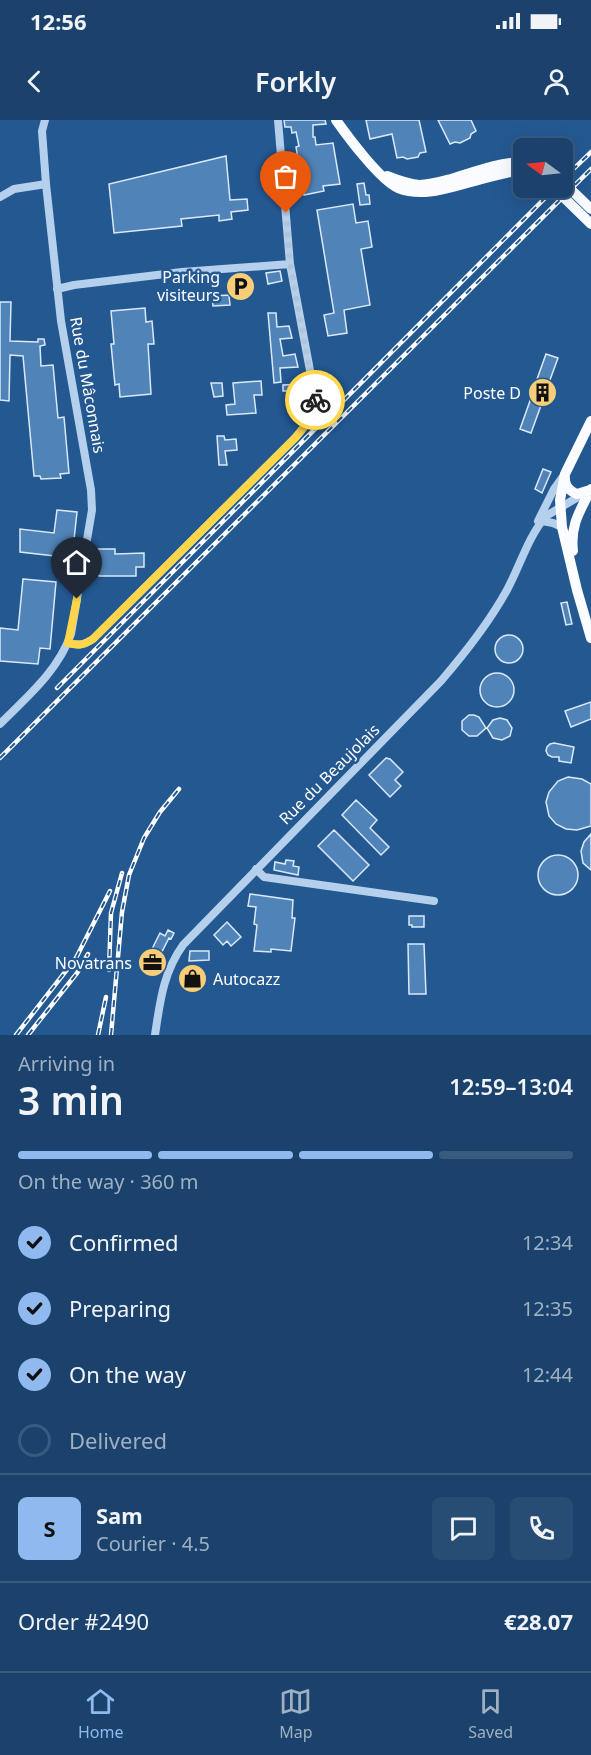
<!DOCTYPE html>
<html lang="en">
<head>
<meta charset="utf-8">
<style>
  :root { --surface:#1a426d; --page:#274d75; --text:#f1f3f6; --muted:#9fb0c2; --line:#385b80; --accent:#90b9f0 }
  body { margin:0; font-family:"Noto Sans",sans-serif; background:var(--page); color:var(--text); height:100vh; display:flex; flex-direction:column; font-size:22px; white-space:nowrap }
  * { box-sizing:border-box; margin:0 }
  p { font-size:20px; color:var(--muted) }
  .icon { flex:none; width:33px; height:33px; fill:none; stroke:currentColor; stroke-width:2; stroke-linecap:round; stroke-linejoin:round }
  .map { position:relative; height:915px; overflow:hidden }
  .panel { display:flex; flex-direction:column; background:var(--surface); flex:1 }
  .panel>* { flex:none }
  .needle { width:39px; rotate:285deg }
  .buttons { position:absolute; left:513px; top:18px; display:grid; gap:12px }
  .buttons a { display:grid; place-items:center; width:60px; height:60px; border-radius:9px; background:var(--surface); box-shadow:0 6px 24px #0002,0 0 0 2px var(--line); font-size:30px }
  .pin { position:absolute; display:grid; place-items:center; width:51px; height:51px; color:#fff; margin:-62px -26px; border-radius:50% 50% 50% 0; rotate:-45deg; box-shadow:0 0 6px #0007 }
  .pin .icon { rotate:45deg }
  .courier { position:absolute; display:grid; place-items:center; width:60px; height:60px; margin:-30px; border:4px solid #ffd54a; border-radius:50%; background:#fff; color:#222; box-shadow:0 2px 8px #0007 }
  .overview em { font-style:normal; font-weight:600 }
  .overview div { display:flex; flex-direction:column-reverse }
  .overview { display:flex; align-items:center; justify-content:space-between; height:102px; padding:0 18px }
  h1 { font-size:39px; font-weight:600; line-height:45px }
  .bar { display:grid; grid-template-columns:repeat(4,1fr); gap:9px 6px; align-content:center; height:72px; padding:0 18px }
  .bar i { height:8px; border-radius:4px; background:var(--line) }
  .bar .current { background:var(--accent) }
  .bar p { grid-column:span 4 }
  .line { display:flex; align-items:center; gap:15px; padding:0 18px; border-top:2px solid var(--line) }
  .line div { flex:1 }
  .round { display:grid; place-items:center; flex:none; width:63px; height:63px; border-radius:9px; background:var(--page) }
  ol { padding:0 18px; list-style:none }
  li { display:flex; align-items:center; gap:18px; height:66px }
  li p { margin-inline-start:auto }
  li .icon { padding:6px; border-radius:50%; background:var(--accent); color:#111; stroke-width:4 }
  li:last-child { color:var(--muted) }
  li i { width:33px; height:33px; border:3px solid var(--line); border-radius:50% }
  .status { display:flex; justify-content:space-between; align-items:center; height:42px; padding:0 30px; background:var(--surface); direction:ltr }
  .status svg { height:16px; fill:currentColor }
  header { display:flex; justify-content:space-between; align-items:center; height:78px; padding:0 18px; background:var(--surface); font-size:27px; font-weight:600 }
  .tabs { display:flex; justify-content:space-around; align-items:center; height:84px; border-top:2px solid var(--line); background:var(--surface); font-size:16px; color:var(--muted) }
  .tabs a { display:grid; justify-items:center; gap:3px }
  .tabs .current { color:var(--accent) }
  .map>svg:first-child { display:block }
  .building { fill:#5083b8; stroke:#dae9f9; stroke-width:1.5 }
  .lines { fill:none; stroke-linecap:round; stroke-linejoin:round }
  .minor { stroke:#b5d0ec; stroke-width:8 }
  .major { stroke:#fafcff; stroke-width:10 }
  .rail-casing { stroke:#fff; stroke-width:4.5 }
  .rail { stroke:#235891; stroke-width:2; stroke-dasharray:7; stroke-linecap:butt }
  .major-bridge { stroke:#fafcff; stroke-width:10 }
  .done { stroke:#b2c5d8; stroke-width:6; stroke-dasharray:0 10.8 }
  .route { stroke:#ffd54a; stroke-width:8 }
  .labels { text-anchor:middle; dominant-baseline:central; stroke-width:5; stroke-linejoin:round; paint-order:stroke }
  .poi-label { font-size:16px; fill:#fff; stroke:#235891; text-anchor:end }
  .street-label { font-size:16px; fill:#fff; stroke:#235891 }
</style>
</head>
<body>
<div class="status"><b>12:56</b><svg viewBox="0 0 49 12"><path d="M0 12V9h3v3zM5 12V6h3v6zM10 12V3h3v9zM15 12V0h3v12zM26 1h20v11H26zM47 4h2v5h-2z"/></svg></div>
<header><svg class="icon" aria-label="back" viewBox="0 0 24 24"><path d="M15 5l-7 7 7 7"/></svg>Forkly<svg class="icon" aria-label="person" viewBox="0 0 24 24"><circle cx="12" cy="8" r="4"/><path d="M4 21q1-7 8-7t8 7"/></svg></header>
<div class="map">
<svg width="591" height="915" viewBox="0 0 591 915">
  <rect width="100%" height="100%" fill="#235891"/>
  <path class="building" d="M284,0H325L326,4L313,5V17H315L316,25L333,23L340,64L323,66L324,71L304,75L296,27L299,26L296,12L292,13L291,7H285Z
    M366,0H419L426,32L420,33L418,37L407,39L403,37L397,38L392,14L370,19Z
    M438,0H471L476,11L471,14L470,18L460,23L455,22L450,24Z
    M226,36L230,80L247,79L248,90L231,92L232,99L219,101V95L181,99L182,106L114,113L109,64Z
    M364,63L366,75H369L370,84L360,85L357,64Z
    M353,84L356,103L368,101L372,127L361,129L370,185L344,190L347,213L328,216L324,195L334,193L317,90Z
    M280,151L282,161L268,164L266,153Z
    M229,175L230,185L213,186L212,176Z
    M0,182H11L10,221L38,222V219H44L45,225L40,226L41,246L53,245L58,298L64,297L69,353L60,354L61,358L41,359L40,356H34L23,236L10,235L9,281L0,280Z
    M145,188L146,202L152,201L154,224H148L151,274L120,277L119,264L115,265L111,224H114L111,191Z
    M268,193H276L277,207L289,206L292,218L280,219L283,236L295,234L298,247L280,248L281,262L274,263Z
    M546,234L558,238L547,268L554,270L550,282L543,280L531,313L520,309L531,278L529,274L533,264L536,262Z
    M261,261L262,275H254L256,293L227,295L226,285L235,284L233,263Z
    M211,263H222L223,276L214,277Z
    M303,264L305,285L291,286L290,271H283V265Z
    M217,316H224L225,320L236,319L237,330L225,331L227,345H219Z
    M543,349L551,352L542,373L535,369Z
    M57,390L77,392L72,438L20,432V409L54,413Z
    M97,429H115V434L144,433V447H136V456H99L97,454Z
    M23,459L56,462L50,529L40,528L38,544L0,541V508L18,510Z
    M567,482L572,504L566,505L561,483Z
    M495 529a14 14 0 1 1 28 0a14 14 0 1 1-28 0Z
    M480 570a17 17 0 1 1 34 0a17 17 0 1 1-34 0Z
    M591,582V599L571,607L565,591Z
    M469,595H474L479,597L486,608L477,616H469L462,610V601Z
    M500,598L507,600L512,608L510,616L502,620L493,618L487,608L493,600Z
    M554,623L574,627L571,643L559,641V637H552L548,635L546,631L547,627L550,624Z
    M386,638L390,639L403,652L395,660L401,666L390,677L369,655Z
    M568,657L582,659L591,664V706L577,710L566,709L556,704L549,696L546,682L549,672L558,661Z
    M356,680L377,700L370,708L389,727L381,735L342,695Z
    M334,710L369,745L353,761L318,726Z
    M591,714V750L583,743L581,731L584,722Z
    M538 755a20 20 0 1 1 40 0a20 20 0 1 1-40 0Z
    M286,740L294,741L293,746L299,747L298,755L274,750L275,742L285,744Z
    M250,774L293,780L292,798H295L291,831L271,829V832L254,831L257,805L254,804L256,787L248,786Z
    M409,796H424V807H412V805H409Z
    M227,802L241,817L231,826L227,821L223,825L214,815Z
    M168,810L174,813L171,819L169,818L150,855L144,853L154,833L151,831L160,813L165,816Z
    M408,824H424L426,874H409Z
    M190,831H209V840L189,841Z
    M185,853L199,854L198,865L184,864Z"/>
  <g class="lines">
    <path class="minor" d="M0,77L14,69L46,64
      M57,169L74,165L182,152L290,144
      M538,401L554,369L564,355
      M542,401L553,403L562,407
      M68,523C78,526 84,525 93,519L295,318C308,303 313,297 315,277L290,144L278,0
      M0,604C27,577 58,551 71,514L92,390L91,370L61,201L46,64L42,11L45,0
      M256,749L264,757L434,781
      M155,915C160,882 163,853 183,825L441,561C466,532 489,503 507,470C520,446 528,417 546,396L585,373"/>
    <path class="major" d="M336,0C348,17 380,60 398,68C424,78 450,67 475,61C488,57 502,54 515,51H524
      M387,56C397,60 408,64 419,65C430,65 440,62 451,59C474,52 499,42 524,42
      M565,354L560,380L562,407L577,470L591,518
      M590,370L577,374C567,370 564,364 565,354L591,301
      M573,431C570,405 580,391 591,369"/>
    <defs>
      <path id="rail" d="M562,60L591,32
        M57,568L555,68
        M0,638L591,49
        M109,850L111,793L122,753
        M16,915L76,838L110,771
        M28,915L77,853L88,834
        M98,915L106,877
        M111,915L122,792L129,755L144,718L160,692L179,669"/>
    </defs>
    <use href="#rail" class="rail-casing"/>
    <use href="#rail" class="rail"/>
    <path class="major-bridge" d="M562,61L591,89
      M554,68L591,104"/>
  </g>
  <g class="lines">
    <path class="done" d="M286,93L290,144L315,280"/>
    <path class="route" d="M77,479L68,523C78,526 84,525 93,519L295,318C306,305 313,297 315,280"/>
  </g>
  <defs>
    <symbol id="parking-disc" viewBox="-11 -11 22 22"><circle r="9.5" fill="#f7cd78" stroke="#235891"/><path d="M-3.5-5.5H1a3.5 3.5 0 0 1 0 7H-1V5.5H-3.5ZM-1-3.4V-.6H.8a1.4 1.4 0 0 0 0-2.8Z" fill="#111"/></symbol>
    <symbol id="building-disc" viewBox="-11 -11 22 22"><circle r="9.5" fill="#f7cd78" stroke="#235891"/><path d="M-4-6H4V6H1V3H-1V6H-4ZM-2.5-4.3h1.7v1.8h-1.7ZM.8-4.3h1.7v1.8H.8ZM-2.5-1h1.7V.8h-1.7ZM.8-1h1.7V.8H.8Z" fill="#111"/></symbol>
    <symbol id="office-disc" viewBox="-11 -11 22 22"><circle r="9.5" fill="#f7cd78" stroke="#235891"/><path d="M-6-3h4V-5.5h4V-3h4V5H-6ZM-1-4.5V-3h2v-1.5ZM-6 0V1H6V0Z" fill="#111"/></symbol>
    <symbol id="shop-disc" viewBox="-11 -11 22 22"><circle r="9.5" fill="#f7cd78" stroke="#235891"/><path d="M-5-2.5h2.3a2.7 3.5 0 0 1 5.4 0H5L5.5 6h-11ZM-1.5-2.5h3a1.5 2.3 0 0 0-3 0Z" fill="#111"/></symbol>
  </defs>
  <g fill-rule="evenodd">
    <use href="#parking-disc" x="224" y="150" width="33" height="33"/>
    <use href="#building-disc" x="526" y="256" width="33" height="33"/>
    <use href="#office-disc" x="136" y="826" width="33" height="33"/>
    <use href="#shop-disc" x="176" y="842" width="33" height="33"/>
  </g>
  <g class="labels">
    <g class="poi-label">
      <text x="220" y="157">Parking<tspan x="220" dy="18">visiteurs</tspan></text>
      <text x="521" y="273">Poste D</text>
      <text x="132" y="843">Novatrans</text>
      <text x="213" y="859" text-anchor="start">Autocazz</text>
    </g>
    <g class="street-label">
      <text transform="translate(88 265) rotate(80)">Rue du Mâconnais</text>
      <text transform="translate(329 654) rotate(-45)">Rue du Beaujolais</text>
    </g>
  </g>
</svg>
<div class="buttons">
<a><svg class="needle" viewBox="-14 -14 28 28"><path d="M0-13l5 13h-10z" fill="#e53935"/><path d="M0 13l5-13h-10z" fill="#9fb0c2"/></svg></a>
</div>
<div class="pin" style="left:286px;top:93px;background:#ea580c"><svg class="icon" aria-label="bag" viewBox="0 0 24 24"><path d="M5 8h14l-1 12H6zM9 8a3 3 0 0 1 6 0"/></svg></div>
<div class="pin" style="left:77px;top:479px;background:#1f2937"><svg class="icon" aria-label="home" viewBox="0 0 24 24"><path d="M3 11l9-7 9 7M6 9v11h12V9"/></svg></div>
<div class="courier" style="left:315px;top:280px"><svg class="icon" aria-label="bike" viewBox="0 0 24 24"><circle cx="6" cy="16" r="4"/><circle cx="18" cy="16" r="4"/><path d="M6 16l4-8h5l3 8M10 8l3 8H6M13 5h3"/></svg></div>
</div>
<section class="panel">
<div class="overview"><div><h1>3 min</h1><p>Arriving in</p></div><em>12:59–13:04</em></div>
<div class="bar"><i class="current"></i><i class="current"></i><i class="current"></i><i></i><p>On the way · 360 m</p></div>
<ol>
<li><svg class="icon" aria-label="check" viewBox="0 0 24 24"><path d="M5 12l5 5 9-10"/></svg>Confirmed<p>12:34</p></li>
<li><svg class="icon" aria-label="check" viewBox="0 0 24 24"><path d="M5 12l5 5 9-10"/></svg>Preparing<p>12:35</p></li>
<li><svg class="icon" aria-label="check" viewBox="0 0 24 24"><path d="M5 12l5 5 9-10"/></svg>On the way<p>12:44</p></li>
<li><i></i>Delivered</li>
</ol>
<div class="line" style="height:108px"><b class="round" style="background:var(--accent);color:#111">S</b><div><b>Sam</b><p>Courier · 4.5</p></div><a class="round"><svg class="icon" aria-label="chat" viewBox="0 0 24 24"><path d="M4 5h16v11H9l-5 4z"/></svg></a><a class="round"><svg class="icon" aria-label="phone" viewBox="0 0 24 24"><path d="M5 4h4l2 5-3 2q2 4 5 5l2-3 5 2v4C11 20 4 13 5 4z"/></svg></a></div>
<div class="line" style="height:78px"><div>Order #2490</div><b>€28.07</b></div>
</section>
<nav class="tabs">
<a class="current"><svg class="icon" aria-label="home" viewBox="0 0 24 24"><path d="M3 11l9-7 9 7M6 9v11h12V9"/></svg>Home</a>
<a><svg class="icon" aria-label="map" viewBox="0 0 24 24"><path d="M3 6l6-2 6 2 6-2v14l-6 2-6-2-6 2zM9 4v14M15 6v14"/></svg>Map</a>
<a><svg class="icon" aria-label="saved" viewBox="0 0 24 24"><path d="M7 4h10v16l-5-4-5 4z"/></svg>Saved</a>
</nav>
</body>
</html>
